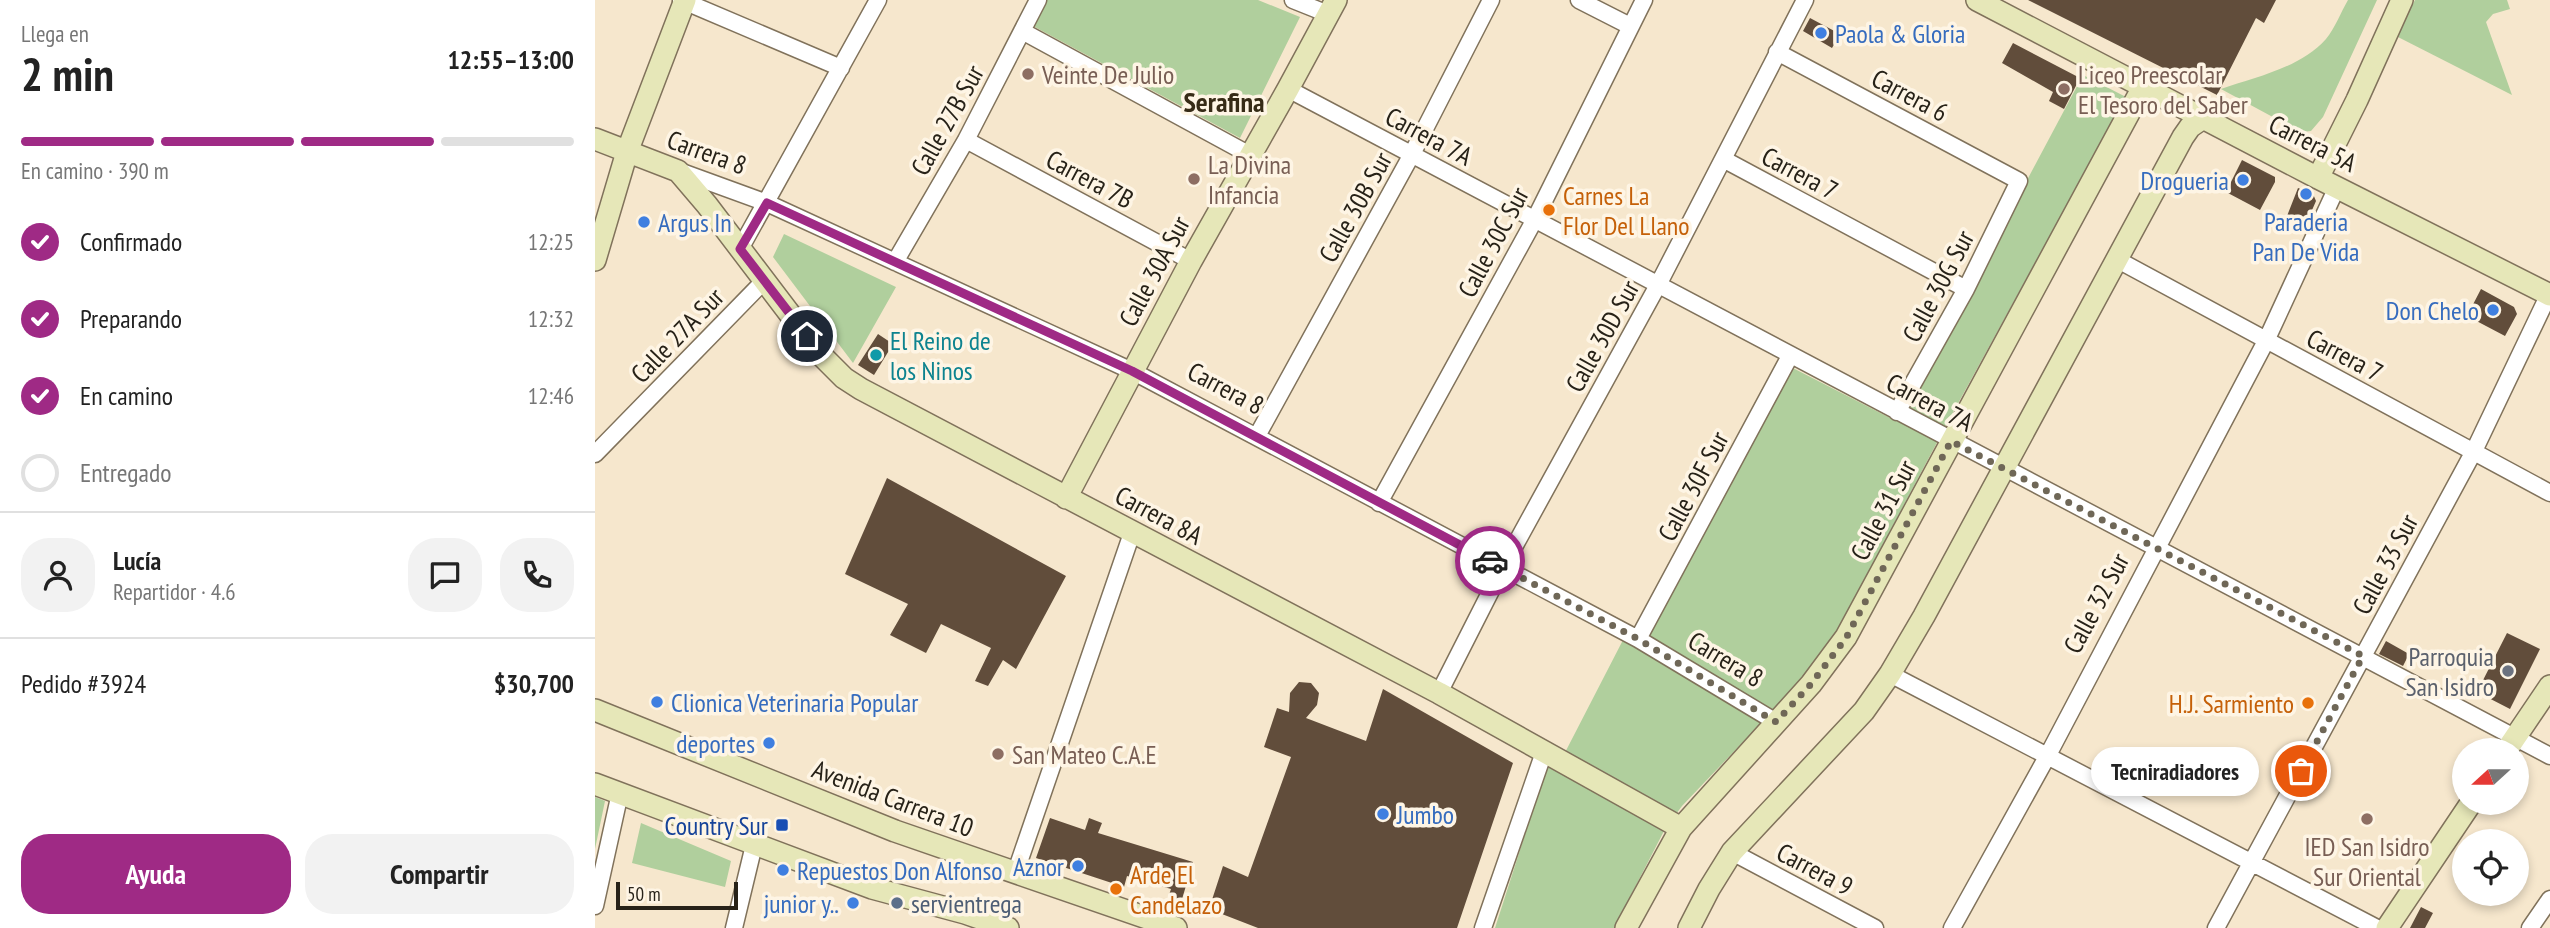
<!DOCTYPE html>
<html lang="es">
<head>
<meta charset="utf-8">
<style>
  :root { --surface:#fff; --page:#f2f2f2; --text:#222; --muted:#767676; --line:#e0e0e0; --accent:#9f2a85 }
  body { margin:0; font-family:"PT Sans Narrow",sans-serif; background:var(--page); color:var(--text); height:100vh; display:flex; flex-direction:column; font-size:26px; white-space:nowrap }
  * { box-sizing:border-box; margin:0 }
  p { font-size:23px; color:var(--muted) }
  .icon { flex:none; width:38px; height:38px; fill:none; stroke:currentColor; stroke-width:2; stroke-linecap:round; stroke-linejoin:round }
  .map { position:relative; flex:1; overflow:hidden }
  .details { display:flex; flex-direction:column; background:var(--surface); width:595px }
  .details>* { flex:none }
  .needle { width:46px; rotate:249deg }
  .fabs { position:absolute; left:1857px; top:738px; display:grid; gap:14px }
  .fabs a { display:grid; place-items:center; width:77px; height:77px; border-radius:50%; background:var(--surface); box-shadow:0 4px 10px #0003; font-size:35px }
  .scale { position:absolute; left:21px; bottom:18px; width:122px; box-sizing:border-box; padding-left:7px; border:4px solid #272218; border-top:0; font-size:19px; line-height:24px; white-space:nowrap; color:#272218; -webkit-text-stroke:5px #fef5e5; paint-order:stroke }
  .pin { position:absolute; display:grid; place-items:center; width:60px; height:60px; color:#fff; margin:-30px; border:4px solid #fff; border-radius:50%; box-shadow:0 2px 7px #0007 }
  .courier { position:absolute; display:grid; place-items:center; width:70px; height:70px; margin:-35px; border:5px solid #9f2a85; border-radius:50%; background:#fff; color:#222; box-shadow:0 2px 9px #0007 }
  .bubble { position:absolute; height:49px; border-radius:24px; background:var(--surface); box-shadow:0 4px 10px #0003; font-size:23px; font-weight:700; line-height:49px; text-align:center }
  .headline em { font-style:normal; font-weight:700 }
  .headline div { display:flex; flex-direction:column-reverse }
  .headline { display:flex; align-items:center; justify-content:space-between; height:119px; padding:0 21px }
  h1 { font-size:46px; font-weight:700; line-height:52px }
  .bar { display:grid; grid-template-columns:repeat(4,1fr); gap:10px 7px; align-content:center; height:84px; padding:0 21px }
  .bar i { height:9px; border-radius:5px; background:var(--line) }
  .bar .active { background:var(--accent) }
  .bar p { grid-column:span 4 }
  .line { display:flex; align-items:center; gap:18px; padding:0 21px; border-top:2px solid var(--line) }
  .line div { flex:1 }
  .round { display:grid; place-items:center; flex:none; width:74px; height:74px; border-radius:28px; background:var(--page) }
  ol { padding:0 21px; list-style:none }
  li { display:flex; align-items:center; gap:21px; height:77px }
  li p { margin-inline-start:auto }
  li .icon { padding:7px; border-radius:50%; background:var(--accent); color:#fff; stroke-width:4 }
  li:last-child { color:var(--muted) }
  li i { width:38px; height:38px; border:4px solid var(--line); border-radius:50% }
  .primary-button { display:flex; gap:14px; margin-top:auto; padding:14px 21px }
  .primary-button a { flex:1; height:80px; border-radius:28px; background:var(--accent); color:#fff; font-size:28px; font-weight:700; line-height:80px; text-align:center }
  .primary-button a+a { background:var(--page); color:var(--text) }
  main { display:flex; flex:1; min-height:0 }
  .map>svg:first-child { display:block }
  .green { fill:#b0cf9d }
  .building { fill:#614d3b }
  .lines { fill:none; stroke-linecap:round; stroke-linejoin:round }
  .street-casing { stroke:#80725b; stroke-width:19 }
  .secondary-casing { stroke:#80725b; stroke-width:24 }
  .street { stroke:#fff; stroke-width:16 }
  .secondary { stroke:#e6e7b8; stroke-width:21 }
  .done { stroke:#6f6757; stroke-width:7; stroke-dasharray:0 12.6 }
  .route { stroke:#9f2a85; stroke-width:9 }
  .shop-dot { fill:#3f7fe0; stroke:#fef5e5; stroke-width:2.5 }
  .education-dot { fill:#8d6e63; stroke:#fef5e5; stroke-width:2.5 }
  .food-dot { fill:#e8710a; stroke:#fef5e5; stroke-width:2.5 }
  .culture-dot { fill:#0f9aa8; stroke:#fef5e5; stroke-width:2.5 }
  .worship-dot { fill:#6b7280; stroke:#fef5e5; stroke-width:2.5 }
  .transit-dot { fill:#1a4fb4; stroke:#fef5e5; stroke-width:2.5 }
  .service-dot { fill:#5c6f8a; stroke:#fef5e5; stroke-width:2.5 }
  .labels { text-anchor:middle; dominant-baseline:central; stroke-width:7; stroke-linejoin:round; paint-order:stroke }
  .shop-label { font-size:26px; fill:#366cbe; stroke:#fef5e5; text-anchor:start }
  .education-label { font-size:26px; fill:#785e54; stroke:#fef5e5; text-anchor:start }
  .street-label { font-size:26px; fill:#272218; stroke:#fef5e5 }
  .food-label { font-size:26px; fill:#c56008; stroke:#fef5e5; text-anchor:start }
  .culture-label { font-size:26px; fill:#0d838f; stroke:#fef5e5; text-anchor:start }
  .worship-label { font-size:26px; fill:#5b616d; stroke:#fef5e5; text-anchor:end }
  .transit-label { font-size:26px; fill:#164399; stroke:#fef5e5; text-anchor:end }
  .service-label { font-size:26px; fill:#4e5e75; stroke:#fef5e5; text-anchor:start }
  .neighbourhood-label { font-size:28px; font-weight:bold; fill:#362b16; stroke:#fef5e5 }
</style>
</head>
<body>
<main>
<section class="details">
<div class="headline"><div><h1>2 min</h1><p>Llega en</p></div><em>12:55–13:00</em></div>
<div class="bar"><i class="active"></i><i class="active"></i><i class="active"></i><i></i><p>En camino · 390 m</p></div>
<ol>
<li><svg class="icon" aria-label="check" viewBox="0 0 24 24"><path d="M5 12l5 5 9-10"/></svg>Confirmado<p>12:25</p></li>
<li><svg class="icon" aria-label="check" viewBox="0 0 24 24"><path d="M5 12l5 5 9-10"/></svg>Preparando<p>12:32</p></li>
<li><svg class="icon" aria-label="check" viewBox="0 0 24 24"><path d="M5 12l5 5 9-10"/></svg>En camino<p>12:46</p></li>
<li><i></i>Entregado</li>
</ol>
<div class="line" style="height:126px"><a class="round"><svg class="icon" aria-label="person" viewBox="0 0 24 24"><circle cx="12" cy="8" r="4"/><path d="M4 21q1-7 8-7t8 7"/></svg></a><div><b>Lucía</b><p>Repartidor · 4.6</p></div><a class="round"><svg class="icon" aria-label="chat" viewBox="0 0 24 24"><path d="M4 5h16v11H9l-5 4z"/></svg></a><a class="round"><svg class="icon" aria-label="phone" viewBox="0 0 24 24"><path d="M5 4h4l2 5-3 2q2 4 5 5l2-3 5 2v4C11 20 4 13 5 4z"/></svg></a></div>
<div class="line" style="height:91px"><div>Pedido #3924</div><b>$30,700</b></div>
<div class="primary-button"><a>Ayuda</a><a>Compartir</a></div>
</section>
<div class="map">
<svg width="1955" height="928" viewBox="0 0 1955 928">
  <rect width="100%" height="100%" fill="#f6e7cd"/>
  <path class="green" d="M451,0H663L705,17L645,138L438,26Z
    M1753,0H1782L1728,117L1716,131L1707,132L1698,128L1626,89C1661,77 1705,68 1731,39C1740,28 1746,12 1753,0Z
    M1820,0H1912L1915,9L1898,14L1891,22L1917,95L1801,36Z
    M1488,75L1531,97L1355,418L1243,629L1224,659L1190,698L1087,806L1070,829L1019,928H900L952,766L961,770L1028,640L1044,648L1194,366L1303,422Z
    M189,234L301,287L258,363L178,257Z
    M0,797L10,801L0,849Z
    M46,823L136,861L130,887L37,863Z"/>
  <path class="building" d="M1433,0H1681L1669,23L1661,18L1622,95Z
    M1215,18L1245,34L1237,48L1208,31Z
    M1418,43L1485,78L1469,109L1454,101L1458,92L1407,63Z
    M1647,160L1680,177V182L1665,210L1631,192Z
    M1703,188L1718,194L1721,201L1711,224L1692,216Z
    M1886,289L1919,307L1922,314L1910,336L1872,316Z
    M283,334L298,344L279,375L263,365Z
    M292,478L471,576L421,669L408,660L393,686L380,681L396,648L346,624L331,653L295,635L313,604L250,574Z
    M1912,633L1945,649L1915,709L1882,692Z
    M1791,641L1814,654L1808,666L1784,654Z
    M704,682L716,683L724,693L722,705L711,718L771,741L788,689L918,763L862,928H663L614,909L628,866L653,877L696,757L669,747L682,708L694,712L695,693Z
    M455,818L490,830L494,818L507,823L503,833L598,862L585,906L572,901L576,889L532,876L529,887L441,858Z
    M1826,907L1838,913L1830,928H1815Z"/>
  <g class="lines">
    <defs>
      <path id="street" d="M86,0L246,68
        M698,0L733,14
        M984,0L1035,26
        M427,31L655,155
        M1182,52L1424,181L1371,289L1302,412
        M693,89L1955,756
        M371,140L596,261
        M1128,159L1371,289
        M84,171L172,203L537,371L1043,639L1181,722
        M145,249L283,0
        M1521,259L1955,493
        M300,262L371,140L443,0
        M662,436L817,154L896,0
        M0,454L169,281
        M784,503L940,219L1049,0
        M1043,639L1195,356
        M1295,674L1782,928
        M844,693L908,567L1063,285L1210,0
        M1137,852L1280,928
        M420,874L537,533
        M0,906L25,793
        M139,928L159,845
        M888,928L949,752
        M1357,928L1453,755L1671,341L1742,187
        M1621,928L1879,451L1954,294
        M1935,928L1955,899"/>
      <path id="secondary" d="M1382,0L1723,178L1955,295
        M0,139L83,171L112,205L226,355L249,378L266,389L844,693L1086,828
        M1723,178L1762,100L1807,0
        M0,260L32,152L90,0
        M471,498L596,261L693,89L741,0
        M0,710L300,831L581,928
        M1911,751L1955,686
        M0,784L277,888L370,913L413,928
        M1031,928L1086,828L1216,684L1251,637L1548,87
        M1094,928L1114,889L1137,852L1269,711L1295,674L1329,616L1588,137L1595,127L1608,118
        M1792,928L1876,803"/>
    </defs>
    <use href="#street" class="street-casing"/>
    <use href="#secondary" class="secondary-casing"/>
    <use href="#street" class="street"/>
    <use href="#secondary" class="secondary"/>
  </g>
  <g class="lines">
    <path class="done" d="M895,561L1043,639L1181,722L1216,684L1251,638L1356,441L1768,656L1706,771"/>
    <path class="route" d="M212,336L145,249L172,203L537,371L895,561"/>
  </g>
  <g class="shop-dot">
    <circle cx="1226" cy="33" r="7"/>
    <circle cx="1648" cy="180" r="7"/>
    <circle cx="1711" cy="194" r="7"/>
    <circle cx="49" cy="222" r="7"/>
    <circle cx="1898" cy="310" r="7"/>
    <circle cx="62" cy="702" r="7"/>
    <circle cx="174" cy="743" r="7"/>
    <circle cx="788" cy="814" r="7"/>
    <circle cx="483" cy="866" r="7"/>
    <circle cx="188" cy="870" r="7"/>
    <circle cx="258" cy="903" r="7"/>
  </g>
  <g class="education-dot">
    <circle cx="433" cy="74" r="7"/>
    <circle cx="1469" cy="89" r="7"/>
    <circle cx="599" cy="179" r="7"/>
    <circle cx="403" cy="754" r="7"/>
    <circle cx="1772" cy="819" r="7"/>
  </g>
  <g class="food-dot">
    <circle cx="954" cy="210" r="7"/>
    <circle cx="1713" cy="703" r="7"/>
    <circle cx="521" cy="889" r="7"/>
  </g>
  <circle class="culture-dot" cx="281" cy="355" r="7"/>
  <circle class="worship-dot" cx="1913" cy="671" r="7"/>
  <rect class="transit-dot" x="180" y="818" width="14" height="14" rx="3.5"/>
  <circle class="service-dot" cx="302" cy="903" r="7"/>
  <g class="labels">
    <g class="shop-label">
      <text x="1240" y="33">Paola &amp; Gloria</text>
      <text x="1634" y="180" text-anchor="end">Drogueria</text>
      <text x="1711" y="221" text-anchor="middle">Paraderia<tspan x="1711" dy="30">Pan De Vida</tspan></text>
      <text x="63" y="222">Argus In</text>
      <text x="1884" y="310" text-anchor="end">Don Chelo</text>
      <text x="76" y="702">Clionica Veterinaria Popular</text>
      <text x="160" y="743" text-anchor="end">deportes</text>
      <text x="802" y="814">Jumbo</text>
      <text x="469" y="866" text-anchor="end">Aznor</text>
      <text x="202" y="870">Repuestos Don Alfonso</text>
      <text x="244" y="903" text-anchor="end">junior y..</text>
    </g>
    <g class="education-label">
      <text x="447" y="74">Veinte De Julio</text>
      <text x="1483" y="74">Liceo Preescolar<tspan x="1483" dy="30">El Tesoro del Saber</tspan></text>
      <text x="613" y="164">La Divina<tspan x="613" dy="30">Infancia</tspan></text>
      <text x="417" y="754">San Mateo C.A.E</text>
      <text x="1772" y="846" text-anchor="middle">IED San Isidro<tspan x="1772" dy="30">Sur Oriental</tspan></text>
    </g>
    <g class="street-label">
      <text transform="translate(1315 95) rotate(28)">Carrera 6</text>
      <text transform="translate(352 120) rotate(-61)">Calle 27B Sur</text>
      <text transform="translate(834 136) rotate(28)">Carrera 7A</text>
      <text transform="translate(1718 143) rotate(27)">Carrera 5A</text>
      <text transform="translate(112 152) rotate(20)">Carrera 8</text>
      <text transform="translate(1205 173) rotate(28)">Carrera 7</text>
      <text transform="translate(495 179) rotate(28)">Carrera 7B</text>
      <text transform="translate(760 207) rotate(-61)">Calle 30B Sur</text>
      <text transform="translate(898 242) rotate(-62)">Calle 30C Sur</text>
      <text transform="translate(559 271) rotate(-62)">Calle 30A Sur</text>
      <text transform="translate(1343 286) rotate(-62)">Calle 30G Sur</text>
      <text transform="translate(82 335) rotate(-46)">Calle 27A Sur</text>
      <text transform="translate(1007 336) rotate(-61)">Calle 30D Sur</text>
      <text transform="translate(1750 355) rotate(28)">Carrera 7</text>
      <text transform="translate(631 388) rotate(28)">Carrera 8</text>
      <text transform="translate(1335 402) rotate(28)">Carrera 7A</text>
      <text transform="translate(1098 486) rotate(-62)">Calle 30F Sur</text>
      <text transform="translate(1288 510) rotate(-62)">Calle 31 Sur</text>
      <text transform="translate(564 515) rotate(28)">Carrera 8A</text>
      <text transform="translate(1790 564) rotate(-62)">Calle 33 Sur</text>
      <text transform="translate(1501 603) rotate(-62)">Calle 32 Sur</text>
      <text transform="translate(1131 659) rotate(31)">Carrera 8</text>
      <text transform="translate(298 798) rotate(21)">Avenida Carrera 10</text>
      <text transform="translate(1220 869) rotate(28)">Carrera 9</text>
    </g>
    <g class="food-label">
      <text x="968" y="195">Carnes La<tspan x="968" dy="30">Flor Del Llano</tspan></text>
      <text x="1699" y="703" text-anchor="end">H.J. Sarmiento</text>
      <text x="535" y="874">Arde El<tspan x="535" dy="30">Candelazo</tspan></text>
    </g>
    <g class="culture-label">
      <text x="295" y="340">El Reino de<tspan x="295" dy="30">los Ninos</tspan></text>
    </g>
    <g class="worship-label">
      <text x="1899" y="656">Parroquia<tspan x="1899" dy="30">San Isidro</tspan></text>
    </g>
    <g class="transit-label">
      <text x="173" y="825">Country Sur</text>
    </g>
    <g class="service-label">
      <text x="316" y="903">servientrega</text>
    </g>
    <g class="neighbourhood-label">
      <text x="629" y="101">Serafina</text>
    </g>
  </g>
</svg>
<div class="fabs">
<a><svg class="needle" viewBox="-14 -14 28 28"><path d="M0-13l5 13h-10z" fill="#e53935"/><path d="M0 13l5-13h-10z" fill="#767676"/></svg></a>
<a><svg class="icon" aria-label="locate" viewBox="0 0 24 24"><circle cx="12" cy="12" r="6"/><path d="M12 2v4M12 18v4M2 12h4M18 12h4"/></svg></a>
</div>
<div class="scale">50 m</div>
<div class="pin" style="left:1706px;top:771px;background:#ea580c"><svg class="icon" aria-label="bag" viewBox="0 0 24 24"><path d="M5 8h14l-1 12H6zM9 8a3 3 0 0 1 6 0"/></svg></div>
<div class="pin" style="left:212px;top:336px;background:#1f2937"><svg class="icon" aria-label="home" viewBox="0 0 24 24"><path d="M3 11l9-7 9 7M6 9v11h12V9"/></svg></div>
<div class="courier" style="left:895px;top:561px"><svg class="icon" aria-label="car" viewBox="0 0 24 24"><path d="M5 17H2v-5l4-1 3-4h7l3 4 3 1v5h-3M9 17h6M6 11h13"/><circle cx="7" cy="17" r="2"/><circle cx="17" cy="17" r="2"/></svg></div>
<div class="bubble" style="left:1496px;top:747px;width:168px">Tecniradiadores</div>
</div>
</main>
</body>
</html>
